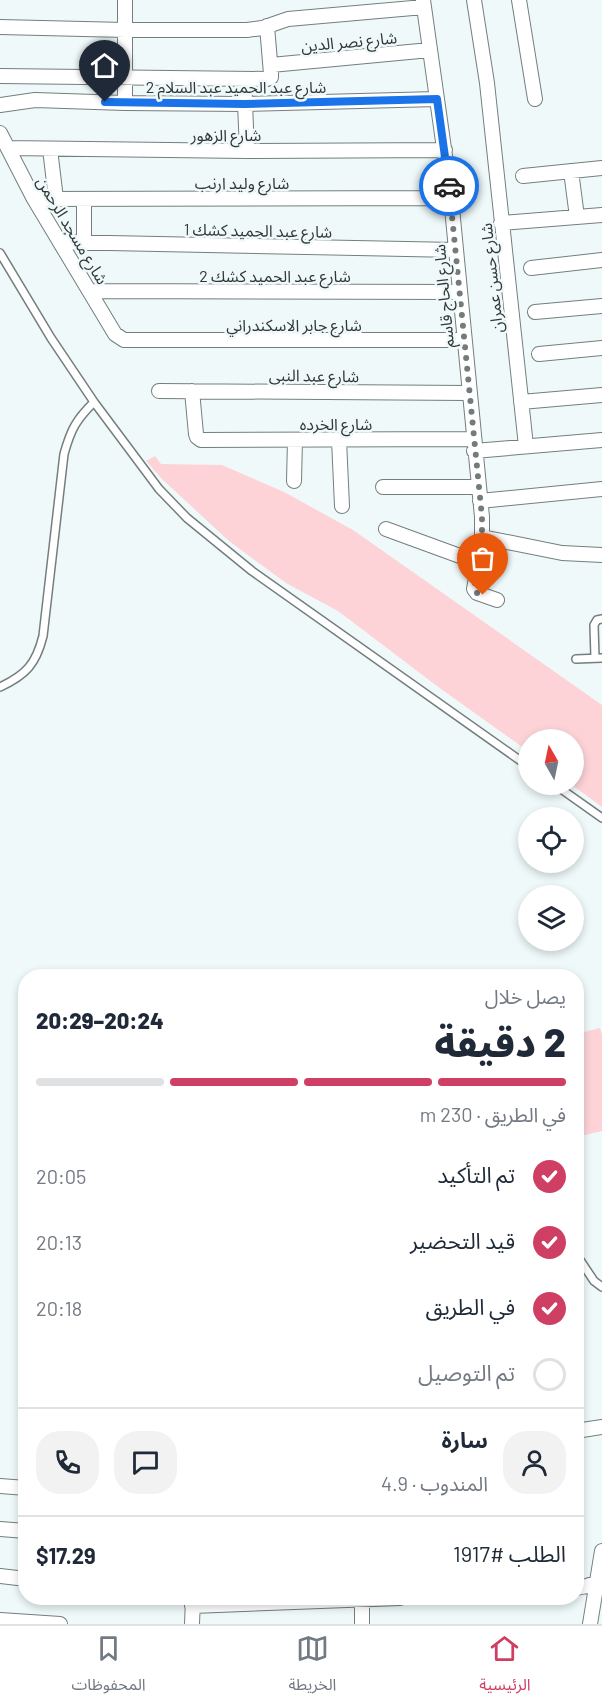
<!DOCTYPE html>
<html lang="ar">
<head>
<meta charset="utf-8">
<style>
  :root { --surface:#fff; --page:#f2f2f3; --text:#1f2937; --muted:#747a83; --line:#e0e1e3; --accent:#ce3f63 }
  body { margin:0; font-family:Barlow,"Noto Sans Arabic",sans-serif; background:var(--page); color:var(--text); direction:rtl; height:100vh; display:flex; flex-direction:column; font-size:22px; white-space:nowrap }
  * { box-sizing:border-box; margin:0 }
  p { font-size:20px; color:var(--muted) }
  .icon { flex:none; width:33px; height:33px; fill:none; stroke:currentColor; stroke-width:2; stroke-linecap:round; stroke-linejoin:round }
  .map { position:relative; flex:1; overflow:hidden; direction:ltr }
  .drawer { position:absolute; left:18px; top:969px; width:566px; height:636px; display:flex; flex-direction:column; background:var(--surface); border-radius:24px; box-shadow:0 3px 9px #0003; direction:rtl }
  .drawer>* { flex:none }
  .needle { width:39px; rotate:351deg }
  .fabs { position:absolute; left:518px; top:729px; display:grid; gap:12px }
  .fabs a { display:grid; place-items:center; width:66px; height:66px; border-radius:50%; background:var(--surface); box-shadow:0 3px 9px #0003; font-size:30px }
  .pin { position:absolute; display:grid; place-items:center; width:51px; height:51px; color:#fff; margin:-62px -26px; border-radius:50% 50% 50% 0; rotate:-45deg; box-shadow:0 0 6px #0007 }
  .pin .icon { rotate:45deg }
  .courier { position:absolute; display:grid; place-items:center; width:60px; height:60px; margin:-30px; border:4px solid #1a73e8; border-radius:50%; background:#fff; color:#222; box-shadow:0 2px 8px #0007 }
  .head em { font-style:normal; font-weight:800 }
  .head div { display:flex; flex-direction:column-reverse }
  .head { display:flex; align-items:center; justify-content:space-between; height:102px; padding:0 18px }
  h1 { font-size:39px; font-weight:800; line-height:45px }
  .bar { display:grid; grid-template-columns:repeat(4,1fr); gap:9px 6px; align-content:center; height:72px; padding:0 18px }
  .bar i { height:8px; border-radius:4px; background:var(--line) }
  .bar .on { background:var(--accent) }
  .bar p { grid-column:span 4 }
  .line { display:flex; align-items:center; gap:15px; padding:0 18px; border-top:2px solid var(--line) }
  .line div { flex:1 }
  .round { display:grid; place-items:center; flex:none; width:63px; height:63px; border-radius:24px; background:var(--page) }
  ol { padding:0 18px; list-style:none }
  li { display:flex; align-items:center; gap:18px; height:66px }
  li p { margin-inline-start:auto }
  li .icon { padding:6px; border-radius:50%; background:var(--accent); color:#fff; stroke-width:4 }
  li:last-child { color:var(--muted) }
  li i { width:33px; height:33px; border:3px solid var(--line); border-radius:50% }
  .tab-bar { display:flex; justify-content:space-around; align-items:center; height:84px; border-top:2px solid var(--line); background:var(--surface); font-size:16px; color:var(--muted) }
  .tab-bar a { display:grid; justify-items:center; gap:3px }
  .tab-bar .on { color:var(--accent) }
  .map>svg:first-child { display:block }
  .green { fill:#fdd3d8 }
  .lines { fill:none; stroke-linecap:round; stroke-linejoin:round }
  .service-casing { stroke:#747e7e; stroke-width:10 }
  .minor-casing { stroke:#747e7e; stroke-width:16 }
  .service { stroke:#fff; stroke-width:7 }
  .minor { stroke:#fff; stroke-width:14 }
  .done { stroke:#747b7b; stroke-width:6; stroke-dasharray:0 10.8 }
  .route { stroke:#1a73e8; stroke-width:8 }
  .labels { text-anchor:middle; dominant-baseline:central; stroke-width:5; stroke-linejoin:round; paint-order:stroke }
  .street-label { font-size:16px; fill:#323737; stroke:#eff9f9 }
</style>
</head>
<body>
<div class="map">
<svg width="602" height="1624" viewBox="0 0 602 1624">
  <rect width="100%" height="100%" fill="#eff9f9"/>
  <path class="green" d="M155,456L161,464L222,465L284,492L353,530L602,705V807L572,785L573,740H528V751L441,689L338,611L286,583L229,541L162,479L146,461Z
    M600,1028L602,1035V1131L576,1137V1034Z"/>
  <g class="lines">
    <defs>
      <path id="service" d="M0,253L51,338L94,402L159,489L187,518L252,571L528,766
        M595,658L594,625L597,620L602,619
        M576,659L602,658
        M0,687C26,675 36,664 43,636L64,454C71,429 76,420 94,402
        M554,784L602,818
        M576,1254L594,1281L602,1287"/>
      <path id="minor" d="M423,0L451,198L482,517V546L474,589L477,593L497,600
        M474,0L487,83L526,446
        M519,0L535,99
        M0,27L125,30H247L262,28L288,19L424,7
        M271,65L430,50
        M0,76L267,79L271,77V74L267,26
        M244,79L247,151
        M125,103V0
        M0,105L35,100L125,103L245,104L437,99
        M0,133L34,199L115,334L124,340H464
        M8,148L247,151L445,150
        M50,149L56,199
        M571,171L577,217
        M523,176L602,168
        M34,199L451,198
        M84,199V243
        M501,223L602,215
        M60,242L456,250
        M531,268L602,260
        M90,291L459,292
        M535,312L602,306
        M539,354L602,348
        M159,391L469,393
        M192,391L196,434L197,437L201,440L473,439
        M521,402L602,395
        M339,440L342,506
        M474,451L602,440
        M294,481L295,440
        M383,487H478
        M480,501L602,489
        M386,529L479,563
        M482,537L562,553L602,555
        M576,1431L602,1427
        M0,1486L26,1488
        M0,1529L26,1531
        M0,1576L26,1579
        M576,1588L587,1586L602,1580
        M192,1606L400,1598
        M0,1620L60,1624
        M192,1624L193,1599
        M362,1624V1598
        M590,1624L602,1551"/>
    </defs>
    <use href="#service" class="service-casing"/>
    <use href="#minor" class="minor-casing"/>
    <use href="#service" class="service"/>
    <use href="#minor" class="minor"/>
  </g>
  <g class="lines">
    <path class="done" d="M449,186L482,517V546L474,589L477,593L483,595"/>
    <path class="route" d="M105,102L245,104L437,99L449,186"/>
  </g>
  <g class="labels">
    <g class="street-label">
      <text transform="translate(349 41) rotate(-5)">شارع نصر الدين</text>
      <text x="236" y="86">شارع عبد الحميد عبد السلام 2</text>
      <text x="226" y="134">شارع الزهور</text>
      <text x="242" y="182">شارع وليد ارنب</text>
      <text transform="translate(73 230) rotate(59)">شارع مسجد الرحمن</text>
      <text transform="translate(258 230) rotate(1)">شارع عبد الحميد كشك 1</text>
      <text x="275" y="275">شارع عبد الحميد كشك 2</text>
      <text transform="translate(491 278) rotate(-96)">شارع حسن عمران</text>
      <text transform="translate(443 296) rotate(-95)">شارع الحاج قاسم</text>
      <text x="294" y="324">شارع جابر الاسكندراني</text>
      <text transform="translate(314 375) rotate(1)">شارع عبد النبى</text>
      <text x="336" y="423">شارع الخرده</text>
    </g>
  </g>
</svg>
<div class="fabs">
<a><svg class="needle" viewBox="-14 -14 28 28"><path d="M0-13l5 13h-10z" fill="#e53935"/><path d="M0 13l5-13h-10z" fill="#747a83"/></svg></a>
<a><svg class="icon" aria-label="locate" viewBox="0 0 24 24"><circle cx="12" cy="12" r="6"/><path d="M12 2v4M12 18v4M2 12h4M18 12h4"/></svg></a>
<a><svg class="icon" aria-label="layers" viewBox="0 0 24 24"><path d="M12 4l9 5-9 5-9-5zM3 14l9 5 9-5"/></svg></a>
</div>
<div class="pin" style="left:483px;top:595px;background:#ea580c"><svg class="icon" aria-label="bag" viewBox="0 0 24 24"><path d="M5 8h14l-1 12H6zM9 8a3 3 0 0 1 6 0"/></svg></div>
<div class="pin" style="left:105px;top:102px;background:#1f2937"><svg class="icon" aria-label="home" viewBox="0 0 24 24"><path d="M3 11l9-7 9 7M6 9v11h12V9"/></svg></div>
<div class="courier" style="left:449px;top:186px"><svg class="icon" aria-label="car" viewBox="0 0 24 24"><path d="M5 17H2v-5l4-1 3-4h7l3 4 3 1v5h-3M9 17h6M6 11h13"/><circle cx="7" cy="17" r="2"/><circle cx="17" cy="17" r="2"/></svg></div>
<section class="drawer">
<div class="head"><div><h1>2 دقيقة</h1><p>يصل خلال</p></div><em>20:24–20:29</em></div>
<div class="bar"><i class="on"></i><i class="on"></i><i class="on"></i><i></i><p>في الطريق · 230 m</p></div>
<ol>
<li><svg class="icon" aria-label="check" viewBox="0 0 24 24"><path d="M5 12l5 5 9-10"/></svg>تم التأكيد<p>20:05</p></li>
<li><svg class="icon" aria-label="check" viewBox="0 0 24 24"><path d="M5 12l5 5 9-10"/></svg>قيد التحضير<p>20:13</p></li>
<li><svg class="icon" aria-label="check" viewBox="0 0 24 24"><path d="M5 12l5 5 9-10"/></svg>في الطريق<p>20:18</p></li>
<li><i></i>تم التوصيل</li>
</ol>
<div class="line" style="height:108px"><a class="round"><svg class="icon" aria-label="person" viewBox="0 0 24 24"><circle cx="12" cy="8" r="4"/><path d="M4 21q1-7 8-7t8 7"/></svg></a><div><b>سارة</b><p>المندوب · 4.9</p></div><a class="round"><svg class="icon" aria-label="chat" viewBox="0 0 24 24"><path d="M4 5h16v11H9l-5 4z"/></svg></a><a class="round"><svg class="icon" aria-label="phone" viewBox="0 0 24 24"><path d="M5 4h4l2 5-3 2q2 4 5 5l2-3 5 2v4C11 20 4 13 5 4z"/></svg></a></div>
<div class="line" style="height:78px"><div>الطلب #1917</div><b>$17.29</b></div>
</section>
</div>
<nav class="tab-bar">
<a class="on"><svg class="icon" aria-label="home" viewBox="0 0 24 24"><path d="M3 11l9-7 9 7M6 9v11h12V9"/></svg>الرئيسية</a>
<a><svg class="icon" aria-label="map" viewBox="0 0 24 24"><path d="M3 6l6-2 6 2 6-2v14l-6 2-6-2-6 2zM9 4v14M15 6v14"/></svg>الخريطة</a>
<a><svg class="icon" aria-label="saved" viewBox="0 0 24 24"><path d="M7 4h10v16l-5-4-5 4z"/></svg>المحفوظات</a>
</nav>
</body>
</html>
